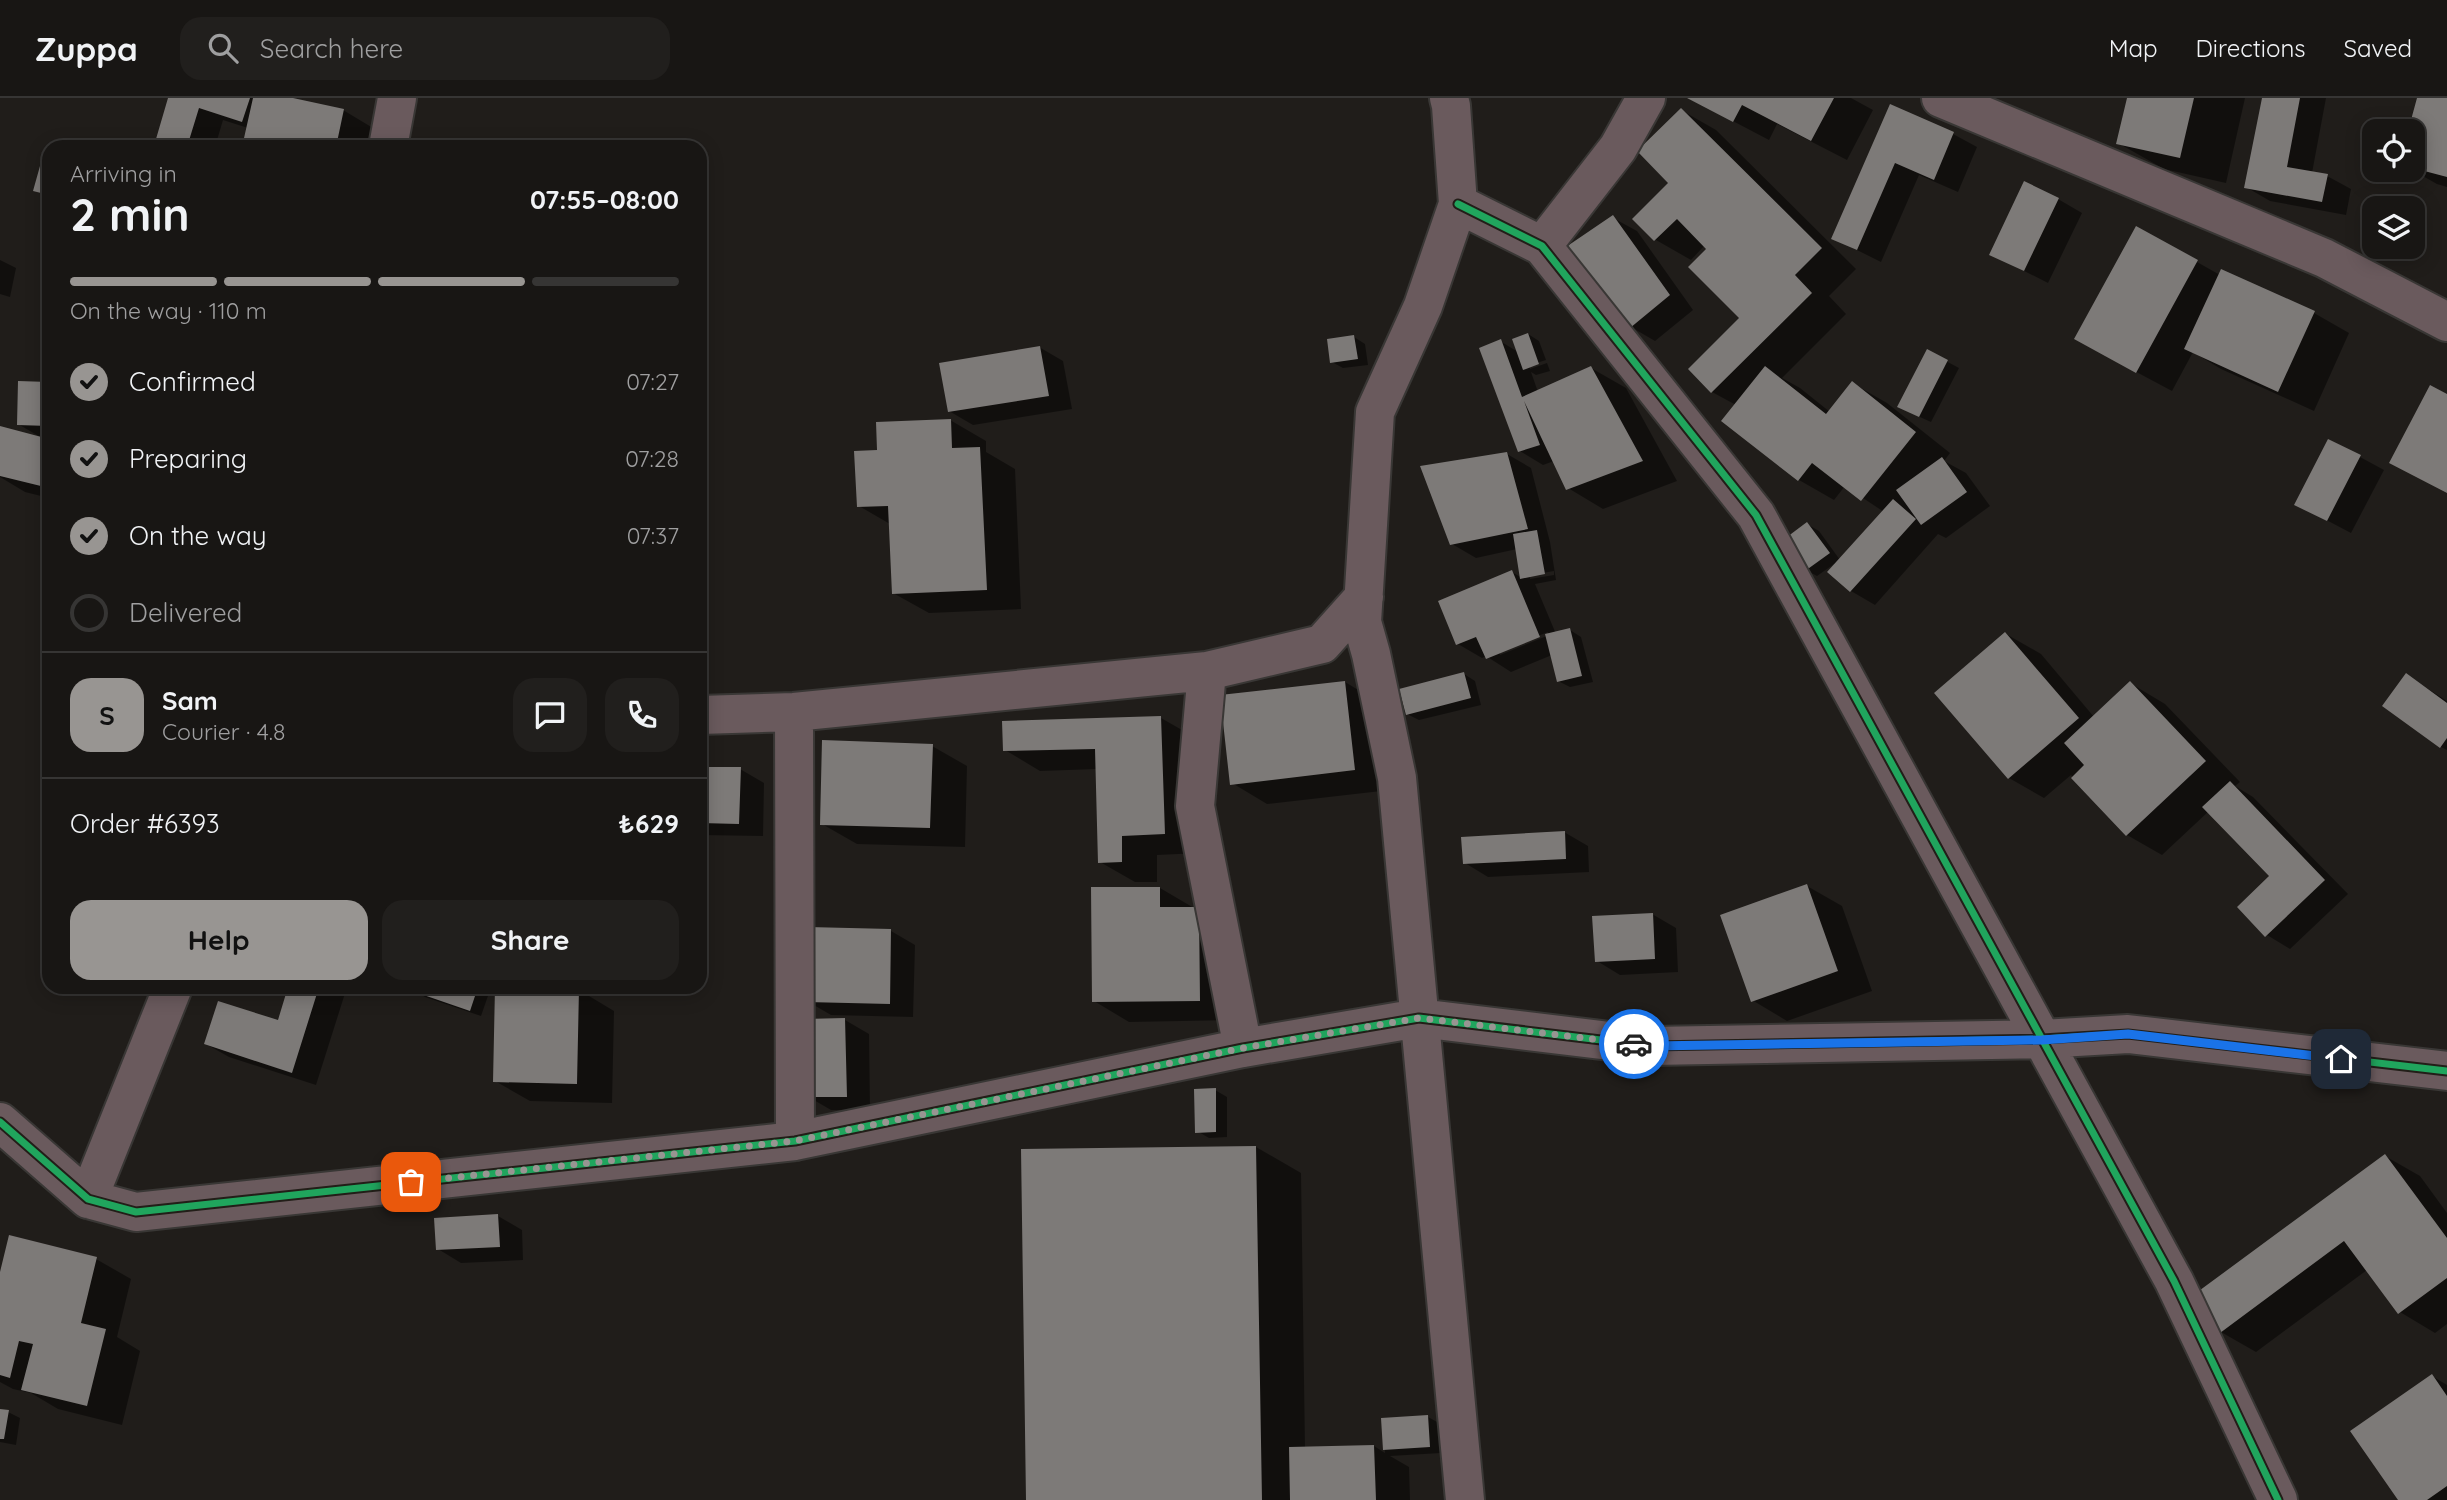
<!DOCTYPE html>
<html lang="en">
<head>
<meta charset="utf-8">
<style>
  :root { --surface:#181614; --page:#211f1d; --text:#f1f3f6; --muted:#9f9fa0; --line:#363534; --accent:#989592 }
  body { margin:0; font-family:Quicksand,sans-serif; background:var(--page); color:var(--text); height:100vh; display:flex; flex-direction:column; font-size:26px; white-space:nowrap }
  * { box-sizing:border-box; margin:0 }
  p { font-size:23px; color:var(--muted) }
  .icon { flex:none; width:38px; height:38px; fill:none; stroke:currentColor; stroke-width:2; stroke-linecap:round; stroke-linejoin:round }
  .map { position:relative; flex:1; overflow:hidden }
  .details { position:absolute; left:42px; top:42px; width:665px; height:854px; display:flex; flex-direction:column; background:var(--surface); border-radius:21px; box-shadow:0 4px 18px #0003,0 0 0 2px var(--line) }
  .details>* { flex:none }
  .tools { position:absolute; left:2362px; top:21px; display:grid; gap:14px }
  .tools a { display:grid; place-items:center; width:63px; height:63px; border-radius:14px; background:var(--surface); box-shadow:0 4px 18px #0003,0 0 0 2px var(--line); font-size:35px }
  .pin { position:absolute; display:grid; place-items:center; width:60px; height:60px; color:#fff; margin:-30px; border-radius:14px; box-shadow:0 4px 10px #0006 }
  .courier { position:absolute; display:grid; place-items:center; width:70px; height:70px; margin:-35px; border:5px solid #1a73e8; border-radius:50%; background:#fff; color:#222; box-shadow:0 2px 9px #0007 }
  .summary em { font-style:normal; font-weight:700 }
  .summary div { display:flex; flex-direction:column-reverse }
  .summary { display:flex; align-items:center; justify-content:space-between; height:119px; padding:0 28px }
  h1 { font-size:46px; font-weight:700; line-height:52px }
  .bar { display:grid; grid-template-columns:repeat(4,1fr); gap:10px 7px; align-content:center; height:84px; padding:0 28px }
  .bar i { height:9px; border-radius:5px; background:var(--line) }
  .bar .current { background:var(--accent) }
  .bar p { grid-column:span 4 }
  .line { display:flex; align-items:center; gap:18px; padding:0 28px; border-top:2px solid var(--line) }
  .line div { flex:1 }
  .round { display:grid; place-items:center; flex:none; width:74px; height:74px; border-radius:21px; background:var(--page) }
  ol { padding:0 28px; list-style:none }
  li { display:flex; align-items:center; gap:21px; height:77px }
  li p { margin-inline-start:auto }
  li .icon { padding:7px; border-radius:50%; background:var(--accent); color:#111; stroke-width:4 }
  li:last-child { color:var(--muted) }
  li i { width:38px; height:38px; border:4px solid var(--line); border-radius:50% }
  .primary-button { display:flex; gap:14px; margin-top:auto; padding:14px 28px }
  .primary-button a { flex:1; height:80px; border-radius:21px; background:var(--accent); color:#111; font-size:28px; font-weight:700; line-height:80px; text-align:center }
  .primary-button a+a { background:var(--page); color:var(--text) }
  header { display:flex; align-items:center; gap:42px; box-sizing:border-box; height:98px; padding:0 35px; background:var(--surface); border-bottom:2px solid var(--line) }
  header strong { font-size:33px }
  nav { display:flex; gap:38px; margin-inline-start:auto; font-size:24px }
  .search { width:490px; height:63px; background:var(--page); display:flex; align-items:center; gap:18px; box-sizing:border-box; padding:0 24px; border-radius:21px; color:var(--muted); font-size:26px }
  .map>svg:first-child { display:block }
  .shadow { fill:#0007; fill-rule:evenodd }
  .building { fill:#7d7a78 }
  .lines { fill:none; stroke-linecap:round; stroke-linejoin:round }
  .minor-casing { stroke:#393735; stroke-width:42 }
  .tertiary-casing { stroke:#393735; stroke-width:42 }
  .minor { stroke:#6a5a5d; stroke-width:38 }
  .tertiary { stroke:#6a5a5d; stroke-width:38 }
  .cycleway-casing { stroke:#221e18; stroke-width:11 }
  .cycleway { stroke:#20a55d; stroke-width:7 }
  .done { stroke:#989592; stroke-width:7; stroke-dasharray:0 12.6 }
  .route { stroke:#1a73e8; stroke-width:9 }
</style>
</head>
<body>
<header>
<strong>Zuppa</strong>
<div class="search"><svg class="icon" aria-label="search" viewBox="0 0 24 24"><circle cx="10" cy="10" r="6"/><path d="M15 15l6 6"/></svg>Search here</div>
<nav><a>Map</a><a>Directions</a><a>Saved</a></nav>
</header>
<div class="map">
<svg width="2447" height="1402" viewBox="0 0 2447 1402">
  <rect width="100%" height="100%" fill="#201d1a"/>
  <path class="shadow" d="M170,0H284L343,12L378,33L375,49H244L248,30L223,22L215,49H173L158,40Z
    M1689,0H1851L1873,12L1847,62L1777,26L1769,42Z
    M2128,0H2245L2226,85L2164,71L2118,45Z
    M2264,0H2326L2312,75L2327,78L2351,91L2346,117L2270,103L2246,89Z
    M2419,0H2447V89L2437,86L2412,72L2413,33H2410Z
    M1890,8L1953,36L1977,49L1958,94L1919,77L1881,164L1833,140Z
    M1681,12L1716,32L1856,171L1829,198L1846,216L1782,280L1800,290L1830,314L1852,285L1887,305L1950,355L1944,363L1966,375L1990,408L1946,440L1938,436L1875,507L1851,493L1834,466L1817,478L1806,472L1807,426L1819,433L1840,462L1884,414L1845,388L1834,402L1799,382L1723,323L1736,307L1712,294L1690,271L1741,220L1705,147L1691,162L1656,142L1635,121L1671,85Z
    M2058,101L2082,115L2048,185L1991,156Z
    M1613,120L1637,133L1693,212L1655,243L1631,229L1566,151Z
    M0,162L16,170L10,199L0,196Z
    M2197,164L2220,177L2314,215L2349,235L2314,313L2221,271L2193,254L2172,293L2112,261Z
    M1528,236L1539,243L1546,262L1530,267V271L1547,265L1550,273L1536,277L1531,274L1538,294L1591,270L1626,290L1677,383L1603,411L1568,390L1554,363L1543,367L1520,353L1500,243L1518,254Z
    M1354,239L1365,246L1368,267L1343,270L1332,264Z
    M1039,249L1063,263L1072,311L973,327L949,313Z
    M1927,253L1959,270L1931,324L1911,315Z
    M49,286V340L44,341L49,343V400L25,394L0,379V333L42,340L18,326Z
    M950,322L986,343V354L1015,371L1021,511L929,515L893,495L890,426L859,408L879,353Z
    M1507,356L1531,370L1550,444L1556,482L1535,486L1556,536L1570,532L1581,539L1593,584L1570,589L1558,583L1552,557L1511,574L1486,558L1482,560L1458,546L1512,474L1522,480L1517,451L1476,460L1452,446ZM1554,473V477L1530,481V477ZM1548,534L1549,537L1500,557V553Z
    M2360,359L2384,372L2351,435L2296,406Z
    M2006,536L2041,556L2094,619L2130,585L2165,606L2240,684L2235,688L2253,699L2348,796L2290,851L2267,837L2272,778L2209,713L2162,757L2127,737L2071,677L2044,700L2009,680Z
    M1464,576L1475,583L1481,607L1419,622L1407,616Z
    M2406,577L2447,603V652L2441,649Z
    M1345,584L1380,605L1390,692L1267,706L1232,685Z
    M1161,620L1196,640L1200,755L1157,757V784H1135L1100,764L1097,671L1040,673L1005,652Z
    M932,648L967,668L965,749L857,746L822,726Z
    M700,671H740L764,685L763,738L700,737Z
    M1564,734L1588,748L1589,774L1488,779L1465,765Z
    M1807,788L1842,808L1872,893L1787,923L1752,902Z
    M1160,790L1194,810L1235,922L1129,924L1094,903Z
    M1652,816L1676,830L1678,874L1620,877L1597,863Z
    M891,833L915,847L913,919L831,917L807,903Z
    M290,889H347L316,987L229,959L206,946L279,924Z
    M415,889H485L490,892L481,918L425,899L414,892Z
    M579,892L614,913L612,1005L530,1003L495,983Z
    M845,922L869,936L870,1012H831L807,998Z
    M1215,992L1227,999V1039L1209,1040L1197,1033Z
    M1256,1049L1301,1075L1305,1350L1374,1348L1385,1355L1383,1321L1428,1319L1439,1325L1441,1355L1390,1358L1409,1369L1410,1402H1028Z
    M2385,1058L2420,1078L2447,1115V1226L2435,1235L2400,1214L2367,1172L2256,1254L2221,1234Z
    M498,1118L522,1132L523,1162L461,1165L438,1151Z
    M96,1161L131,1181L117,1239L140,1253L122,1327L58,1311L31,1295L13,1291L0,1284V1182Z
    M2432,1278L2447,1287V1402H2400Z
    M0,1313L8,1314L20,1320L16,1347L0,1344Z"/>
  <path class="building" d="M168,0H250L242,24L199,10L187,49L156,41Z
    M253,0H293L344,11L336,49H242Z
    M1687,0H1834L1811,43L1742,7L1733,24Z
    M2127,0H2194L2180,60L2116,46Z
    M2262,0H2300L2287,69L2328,76L2322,104L2244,90Z
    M2417,0H2447V79L2413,70V33H2408Z
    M1890,6L1954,34L1934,82L1895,65L1857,152L1831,141Z
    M1681,10L1822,150L1795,177L1812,195L1711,295L1688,271L1739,220L1688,169L1706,151L1677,121L1654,143L1632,121L1668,85L1637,53Z
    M40,68L49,70V97L33,93Z
    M2024,83L2059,100L2024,173L1989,157Z
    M1613,117L1670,197L1630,230L1563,151Z
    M2136,128L2198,162L2136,275L2074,241Z
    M2221,171L2315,213L2278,294L2184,251Z
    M1528,235L1539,266L1523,272L1512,241Z
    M1354,237L1358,261L1330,265L1327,241Z
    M1501,241L1522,299L1591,268L1643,363L1566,392L1524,303L1540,347L1518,354L1479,250Z
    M1040,248L1049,298L948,314L939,265Z
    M1927,251L1948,262L1919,319L1897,309Z
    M1765,268L1826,316L1852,283L1916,334L1861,403L1812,365L1798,383L1721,323Z
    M18,283L49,284V328L17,327Z
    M2430,287L2447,296V395L2389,365Z
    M951,321L952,350L980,349L987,492L892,496L888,408L857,409L854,353L877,352L876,324Z
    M0,328L49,341V390L0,378Z
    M2328,341L2361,357L2327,423L2294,407Z
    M1507,354L1528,431L1450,447L1420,368Z
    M1942,359L1967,394L1921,427L1896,392Z
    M1893,401L1916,421L1850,494L1827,474Z
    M1807,424L1830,455L1805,473L1783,442Z
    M1537,432L1545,476L1520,481L1513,436Z
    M1512,472L1540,539L1486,561L1476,539L1456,547L1438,503Z
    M1570,530L1582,578L1557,584L1545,536Z
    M2005,534L2079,620L2008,681L1934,595Z
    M1464,574L1471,600L1406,617L1399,591Z
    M2406,575L2447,605V640L2440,650L2382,608Z
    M1345,583L1355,672L1230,687L1220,597Z
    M2130,583L2206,663L2126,738L2071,680L2084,667L2064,645Z
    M1161,618L1165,736L1122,738V764L1098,765L1095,651L1003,653L1002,623Z
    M822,642L933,646L930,730L820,727Z
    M700,669H741L739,726L700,725Z
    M2230,683L2325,782L2265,839L2237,809L2269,778L2202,709Z
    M1565,733L1566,761L1463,766L1461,739Z
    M1807,786L1838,873L1751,904L1720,817Z
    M1091,789H1160V809H1199L1200,903L1092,904Z
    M1653,815L1655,861L1595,864L1592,818Z
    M808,829L891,831L890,906L806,904Z
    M288,889H319L292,975L204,946L218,903L278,922Z
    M413,889H478L470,913L412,893Z
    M495,889L579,891L577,986L493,984Z
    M845,920L847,999H805L804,921Z
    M1216,990V1034L1195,1035L1194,991Z
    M1256,1048L1262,1402H1026L1021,1051Z
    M2385,1056L2447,1140V1180L2398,1216L2344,1143L2220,1235L2192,1198Z
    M498,1116L500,1149L436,1152L434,1120Z
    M9,1137L97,1159L81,1225L106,1231L87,1308L21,1292L33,1246L19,1243L10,1280L0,1277V1174Z
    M2432,1276L2447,1298V1388L2427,1402H2398L2350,1333Z
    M0,1311L9,1312L4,1341H0Z
    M1428,1317L1430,1349L1383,1352L1381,1320Z
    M1374,1347L1376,1402H1290L1289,1349Z"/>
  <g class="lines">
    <defs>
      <path id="minor" d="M1449,0L1451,8L1458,106L1423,208L1375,314L1362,524L1371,556L1397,680L1465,1402
        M388,49L397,0
        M1458,106L1542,148L1756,417L2174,1183L2278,1402
        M1542,148L1618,50L1646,0
        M1207,573L1195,708L1243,950
        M794,614L795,1043
        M700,617L794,614L1207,573L1322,546L1364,499
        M0,1024L88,1101L136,1114L795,1043L1243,950L1419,920L1651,948L2042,941L2128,936L2447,973
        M88,1101L173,889"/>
      <path id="tertiary" d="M1941,0L2324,160L2447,224"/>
    </defs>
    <use href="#minor" class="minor-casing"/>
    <use href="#tertiary" class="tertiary-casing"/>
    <use href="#minor" class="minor"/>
    <use href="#tertiary" class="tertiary"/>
    <defs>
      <path id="cycleway" d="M1458,106L1542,148L1756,417L2174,1183L2278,1402
        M0,1024L88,1101L136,1114L795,1043L1243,950L1419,920L1651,948L2042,941L2128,936L2447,973"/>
    </defs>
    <use href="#cycleway" class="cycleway-casing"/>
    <use href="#cycleway" class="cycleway"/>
  </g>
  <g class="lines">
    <path class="done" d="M411,1084L795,1043L1243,950L1419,920L1634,946"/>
    <path class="route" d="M1634,946L1651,948L2042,942L2128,936L2341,961"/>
  </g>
</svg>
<div class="tools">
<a><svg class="icon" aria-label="locate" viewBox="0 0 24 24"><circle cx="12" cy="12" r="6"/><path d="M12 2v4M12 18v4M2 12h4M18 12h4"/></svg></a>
<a><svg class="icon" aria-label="layers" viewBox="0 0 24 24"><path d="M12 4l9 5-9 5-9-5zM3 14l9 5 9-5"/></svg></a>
</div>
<div class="pin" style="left:411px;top:1084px;background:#ea580c"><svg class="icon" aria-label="bag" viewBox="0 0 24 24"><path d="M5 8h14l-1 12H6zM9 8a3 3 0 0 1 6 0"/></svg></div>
<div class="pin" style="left:2341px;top:961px;background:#1f2937"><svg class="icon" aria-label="home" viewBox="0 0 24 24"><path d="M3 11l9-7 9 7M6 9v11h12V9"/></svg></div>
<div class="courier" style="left:1634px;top:946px"><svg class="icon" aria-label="car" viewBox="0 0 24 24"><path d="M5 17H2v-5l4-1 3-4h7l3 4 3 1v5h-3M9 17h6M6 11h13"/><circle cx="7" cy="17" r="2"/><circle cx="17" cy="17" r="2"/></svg></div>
<section class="details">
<div class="summary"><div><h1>2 min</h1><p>Arriving in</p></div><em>07:55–08:00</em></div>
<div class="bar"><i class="current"></i><i class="current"></i><i class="current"></i><i></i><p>On the way · 110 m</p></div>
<ol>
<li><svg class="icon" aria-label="check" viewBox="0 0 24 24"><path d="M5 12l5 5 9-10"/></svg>Confirmed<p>07:27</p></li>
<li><svg class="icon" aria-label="check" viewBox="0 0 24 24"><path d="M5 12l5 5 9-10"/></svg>Preparing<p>07:28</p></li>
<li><svg class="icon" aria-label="check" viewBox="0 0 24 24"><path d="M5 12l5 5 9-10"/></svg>On the way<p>07:37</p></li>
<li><i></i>Delivered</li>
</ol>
<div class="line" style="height:126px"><b class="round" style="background:var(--accent);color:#111">S</b><div><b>Sam</b><p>Courier · 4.8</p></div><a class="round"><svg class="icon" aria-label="chat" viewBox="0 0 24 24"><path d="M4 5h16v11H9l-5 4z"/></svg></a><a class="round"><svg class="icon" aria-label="phone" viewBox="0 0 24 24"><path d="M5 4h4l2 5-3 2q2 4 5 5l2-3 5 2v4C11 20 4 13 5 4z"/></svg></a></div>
<div class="line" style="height:91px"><div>Order #6393</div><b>₺629</b></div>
<div class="primary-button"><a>Help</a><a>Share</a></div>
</section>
</div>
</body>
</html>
